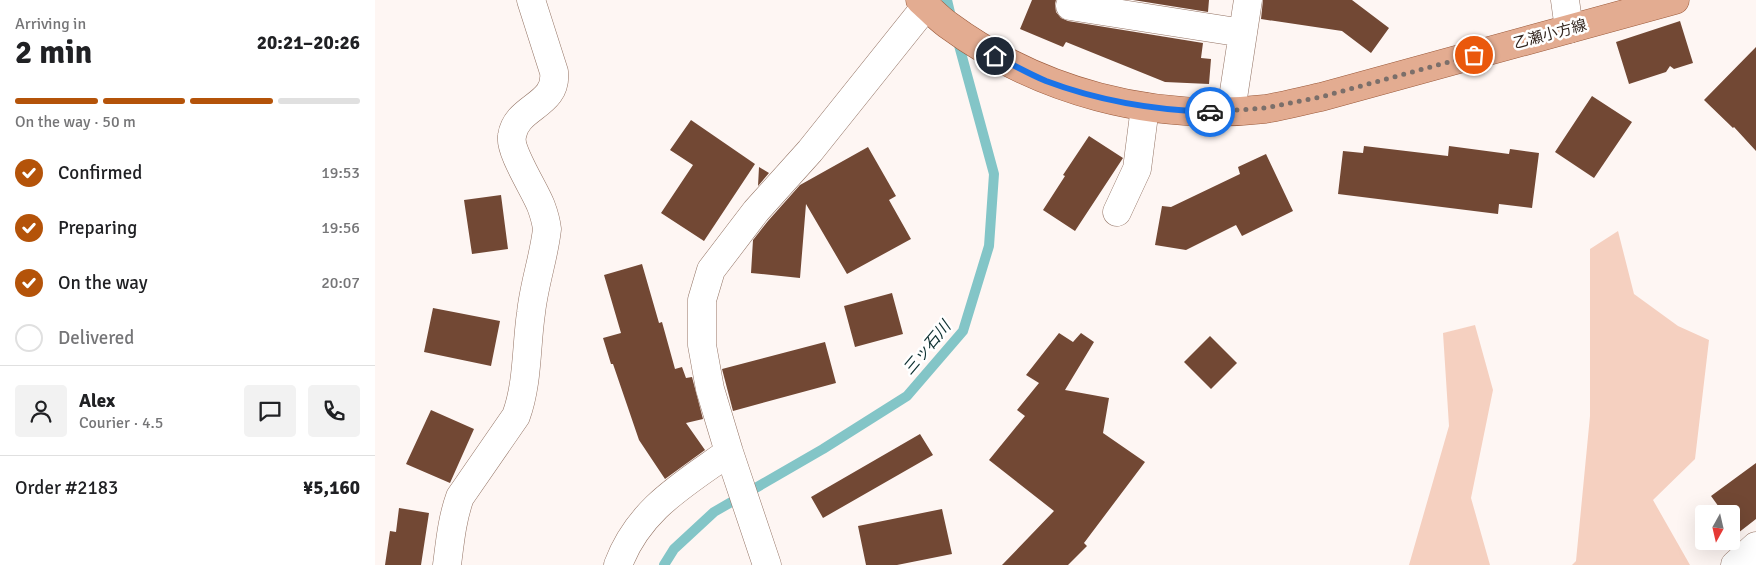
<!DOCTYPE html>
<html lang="en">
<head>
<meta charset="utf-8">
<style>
  :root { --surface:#fff; --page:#f2f2f2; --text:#202124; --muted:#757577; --line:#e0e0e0; --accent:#b45309 }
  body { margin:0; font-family:Signika,"Noto Sans JP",sans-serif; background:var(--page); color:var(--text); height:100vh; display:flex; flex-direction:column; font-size:19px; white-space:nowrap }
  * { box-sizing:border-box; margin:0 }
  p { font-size:16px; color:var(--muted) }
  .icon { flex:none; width:28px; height:28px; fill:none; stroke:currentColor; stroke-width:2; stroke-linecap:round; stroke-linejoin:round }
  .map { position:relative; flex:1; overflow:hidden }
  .side { display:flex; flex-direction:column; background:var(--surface); width:375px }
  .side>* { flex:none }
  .needle { width:32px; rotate:188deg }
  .fabs { position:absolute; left:1320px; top:505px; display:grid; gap:10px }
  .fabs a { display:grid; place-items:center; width:45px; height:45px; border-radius:5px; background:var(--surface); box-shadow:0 5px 20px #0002; font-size:25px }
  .pin { position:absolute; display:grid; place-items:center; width:42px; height:42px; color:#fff; margin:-21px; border:2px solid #fff; border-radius:50%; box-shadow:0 1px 5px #0007 }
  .courier { position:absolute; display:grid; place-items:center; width:50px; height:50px; margin:-25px; border:4px solid #1a73e8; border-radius:50%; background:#fff; color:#222; box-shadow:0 1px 6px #0007 }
  .head em { font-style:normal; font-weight:700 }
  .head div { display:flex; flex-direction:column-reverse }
  .head { display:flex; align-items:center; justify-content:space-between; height:85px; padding:0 15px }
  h1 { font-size:32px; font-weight:700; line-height:38px }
  .bar { display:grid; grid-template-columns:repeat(4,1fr); gap:8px 5px; align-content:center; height:60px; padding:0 15px }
  .bar i { height:6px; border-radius:4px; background:var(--line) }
  .bar .selected { background:var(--accent) }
  .bar p { grid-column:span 4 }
  .line { display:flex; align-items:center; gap:12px; padding:0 15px; border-top:1px solid var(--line) }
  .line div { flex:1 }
  .round { display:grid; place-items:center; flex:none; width:52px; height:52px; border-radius:5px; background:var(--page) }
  ol { padding:0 15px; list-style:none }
  li { display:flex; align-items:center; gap:15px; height:55px }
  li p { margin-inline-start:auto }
  li .icon { padding:5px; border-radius:50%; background:var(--accent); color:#fff; stroke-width:4 }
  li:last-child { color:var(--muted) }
  li i { width:28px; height:28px; border:2px solid var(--line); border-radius:50% }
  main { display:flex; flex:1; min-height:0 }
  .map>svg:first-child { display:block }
  .green { fill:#f5d0c0 }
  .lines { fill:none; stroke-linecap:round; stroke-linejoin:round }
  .stream { stroke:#83c5c7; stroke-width:10 }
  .building { fill:#724834 }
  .minor-casing { stroke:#937364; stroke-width:29 }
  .major-casing { stroke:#9a593a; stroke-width:29 }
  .minor { stroke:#fff; stroke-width:28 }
  .major { stroke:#e3ac91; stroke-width:28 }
  .done { stroke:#7b6f6a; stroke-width:5; stroke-dasharray:0 9 }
  .route { stroke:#1a73e8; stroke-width:6 }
  .labels { text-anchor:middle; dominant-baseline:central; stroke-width:5; stroke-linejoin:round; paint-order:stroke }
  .street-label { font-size:15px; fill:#342720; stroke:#fff }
  .water-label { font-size:16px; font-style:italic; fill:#0e3031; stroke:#fff }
</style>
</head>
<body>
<main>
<section class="side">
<div class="head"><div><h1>2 min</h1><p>Arriving in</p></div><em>20:21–20:26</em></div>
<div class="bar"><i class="selected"></i><i class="selected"></i><i class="selected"></i><i></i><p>On the way · 50 m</p></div>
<ol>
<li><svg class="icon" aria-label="check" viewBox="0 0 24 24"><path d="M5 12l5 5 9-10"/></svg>Confirmed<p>19:53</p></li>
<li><svg class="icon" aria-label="check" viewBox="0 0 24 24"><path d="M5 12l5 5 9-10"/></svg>Preparing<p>19:56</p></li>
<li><svg class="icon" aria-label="check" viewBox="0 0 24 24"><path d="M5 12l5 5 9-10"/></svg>On the way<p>20:07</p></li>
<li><i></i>Delivered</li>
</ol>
<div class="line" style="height:90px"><a class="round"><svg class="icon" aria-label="person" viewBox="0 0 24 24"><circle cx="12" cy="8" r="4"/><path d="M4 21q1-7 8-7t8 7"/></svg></a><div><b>Alex</b><p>Courier · 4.5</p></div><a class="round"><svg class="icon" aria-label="chat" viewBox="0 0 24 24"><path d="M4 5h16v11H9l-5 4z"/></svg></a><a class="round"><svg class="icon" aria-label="phone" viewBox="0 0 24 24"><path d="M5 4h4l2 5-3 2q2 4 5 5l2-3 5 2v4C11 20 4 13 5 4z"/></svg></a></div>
<div class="line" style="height:65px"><div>Order #2183</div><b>¥5,160</b></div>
</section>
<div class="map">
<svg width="1381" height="565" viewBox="0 0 1381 565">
  <rect width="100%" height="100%" fill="#fef6f3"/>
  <path class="green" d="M1243,231L1259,294L1303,326L1334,340L1320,459L1278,500L1315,565H1197L1201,561L1215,416V249Z
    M1100,325L1118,390L1096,498L1115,565H1034L1074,426L1068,333Z"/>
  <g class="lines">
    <path class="stream" d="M572,0L577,21
      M289,565L299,549L339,512L448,449L532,396L588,331L614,246L619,174L582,38"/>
  </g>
  <path class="building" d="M657,0H681L680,4L681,12L686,18L693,21L828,43L826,58L836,59L834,84L790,82L691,42L688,47L645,29Z
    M758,0H834L833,12Z
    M888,0H977L1014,28L996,53L967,31L886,19Z
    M1305,21L1318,63L1299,69L1295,66L1291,72L1254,84L1241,42Z
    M1381,47V151L1359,127L1358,128L1329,100Z
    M1217,96L1257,122L1219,178L1180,152Z
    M316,120L380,164L329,241L286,213L318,165L295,150Z
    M714,136L748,158L700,231L668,210L690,176L688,175Z
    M989,146L1073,156L1074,146L1134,154L1135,149L1164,153L1157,208L1124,204L1123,214L963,194L968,151L988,153Z
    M493,147L521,196L514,200L536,239L472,274L431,204L425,278L376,273L378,240L393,221L425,185Z
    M891,154L918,211L867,236L861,225L811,250L780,245L787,206L796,207L865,174L863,167Z
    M384,167L394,173L383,186Z
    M126,195L133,249L97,254L89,200Z
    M267,264L284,323L287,322L300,369L307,367L311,378L317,377L328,419L311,423L330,450L290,479L264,440L238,364H236L228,338L246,333L229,275Z
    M517,293L528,334L480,347L469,306Z
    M58,308L125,321L116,366L49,352Z
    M684,333L698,342L706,333L719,342L690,390L734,398L728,433L770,462L709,543L712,546L693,565H627L679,511L614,460L650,416L642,410L664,383L651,375Z
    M835,336L862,363L836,389L809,362Z
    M450,342L461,383L358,411L347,369Z
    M56,410L99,429L75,483L31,464Z
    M545,434L558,455L448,518L436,497Z
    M1381,463V519L1363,533L1356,523V514H1349L1336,496Z
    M24,508L54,513L46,565H10L15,531L21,532Z
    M567,509L577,554L522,565H491L483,526Z"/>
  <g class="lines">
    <defs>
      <path id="minor" d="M1190,0L1194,29
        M695,6L868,33
        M856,111L873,0
        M742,212L762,169L770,107
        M72,565C75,542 77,519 85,497L141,416C153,383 151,347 156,313C159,284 169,257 172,229C171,221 169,214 166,206C160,190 134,151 137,136C141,106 183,106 179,72L156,0
        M243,565C264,509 308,485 354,452
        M392,565L354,452L335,389L327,345V300L336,270L381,211L435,151L551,6
        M1360,565L1381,546"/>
      <path id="major" d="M545,0C554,8 563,18 573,25C664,92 778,122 890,109C908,106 927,101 946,97L1300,0"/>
    </defs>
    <use href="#minor" class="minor-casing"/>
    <use href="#major" class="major-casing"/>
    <use href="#minor" class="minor"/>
    <use href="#major" class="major"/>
  </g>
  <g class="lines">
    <path class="done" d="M835,112L890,108L946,97L1099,55"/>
    <path class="route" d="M620,56C637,64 654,74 671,81C724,101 779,110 835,112"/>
  </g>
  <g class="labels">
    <g class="street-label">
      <text transform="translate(1175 34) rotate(-15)">乙瀬小方線</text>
    </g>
    <g class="water-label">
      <text transform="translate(552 348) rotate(-50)">三ッ石川</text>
    </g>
  </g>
</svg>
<div class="fabs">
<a><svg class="needle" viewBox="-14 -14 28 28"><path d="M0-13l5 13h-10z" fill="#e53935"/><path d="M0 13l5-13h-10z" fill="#757577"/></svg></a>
</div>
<div class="pin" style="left:1099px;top:55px;background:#ea580c"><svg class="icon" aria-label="bag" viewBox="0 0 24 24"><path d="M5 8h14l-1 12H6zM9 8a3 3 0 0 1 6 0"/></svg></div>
<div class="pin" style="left:620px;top:56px;background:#1f2937"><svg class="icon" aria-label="home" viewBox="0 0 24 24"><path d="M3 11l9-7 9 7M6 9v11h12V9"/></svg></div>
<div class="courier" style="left:835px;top:112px"><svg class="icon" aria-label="car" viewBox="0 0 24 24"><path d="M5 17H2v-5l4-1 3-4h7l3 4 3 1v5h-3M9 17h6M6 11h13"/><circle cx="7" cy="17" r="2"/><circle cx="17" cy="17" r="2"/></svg></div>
</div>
</main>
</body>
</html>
